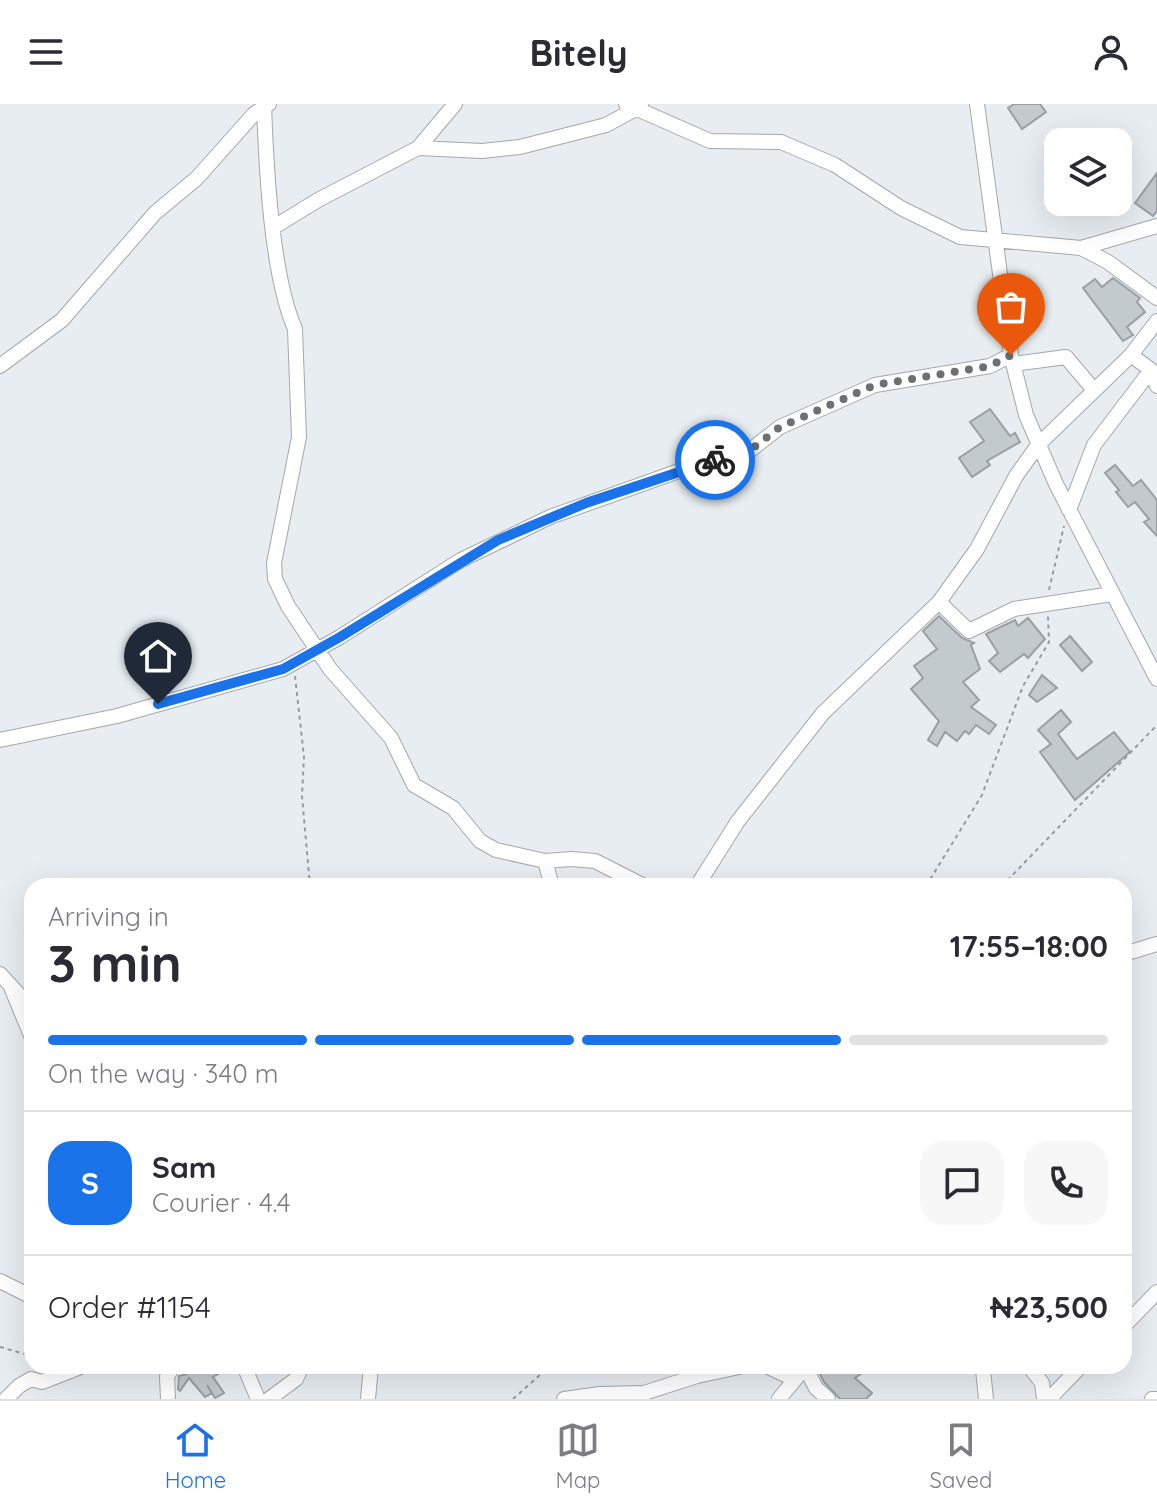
<!DOCTYPE html>
<html lang="en">
<head>
<meta charset="utf-8">
<style>
  :root { --surface:#fff; --page:#f7f7f7; --text:#2b2b33; --muted:#7c7c81; --line:#e1e1e2; --accent:#1a73e8 }
  body { margin:0; font-family:Quicksand,sans-serif; background:var(--page); color:var(--text); height:100vh; display:flex; flex-direction:column; font-size:30px; white-space:nowrap }
  * { box-sizing:border-box; margin:0 }
  p { font-size:26px; color:var(--muted) }
  .icon { flex:none; width:44px; height:44px; fill:none; stroke:currentColor; stroke-width:2; stroke-linecap:round; stroke-linejoin:round }
  .map { position:relative; flex:1; overflow:hidden }
  .sheet { position:absolute; left:24px; top:774px; width:1108px; height:496px; display:flex; flex-direction:column; background:var(--surface); border-radius:24px; box-shadow:0 8px 32px #0002 }
  .sheet>* { flex:none }
  .buttons { position:absolute; left:1044px; top:24px; display:grid; gap:16px }
  .buttons a { display:grid; place-items:center; width:88px; height:88px; border-radius:16px; background:var(--surface); box-shadow:0 8px 32px #0002; font-size:40px }
  .pin { position:absolute; display:grid; place-items:center; width:68px; height:68px; color:#fff; margin:-82px -34px; border-radius:50% 50% 50% 0; rotate:-45deg; box-shadow:0 0 8px #0007 }
  .pin .icon { rotate:45deg }
  .courier { position:absolute; display:grid; place-items:center; width:80px; height:80px; margin:-40px; border:6px solid #1a73e8; border-radius:50%; background:#fff; color:#222; box-shadow:0 2px 10px #0007 }
  .overview em { font-style:normal; font-weight:700 }
  .overview div { display:flex; flex-direction:column-reverse }
  .overview { display:flex; align-items:center; justify-content:space-between; height:136px; padding:0 24px }
  h1 { font-size:52px; font-weight:700; line-height:60px }
  .bar { display:grid; grid-template-columns:repeat(4,1fr); gap:12px 8px; align-content:center; height:96px; padding:0 24px }
  .bar i { height:10px; border-radius:6px; background:var(--line) }
  .bar .selected { background:var(--accent) }
  .bar p { grid-column:span 4 }
  .line { display:flex; align-items:center; gap:20px; padding:0 24px; border-top:2px solid var(--line) }
  .line div { flex:1 }
  .round { display:grid; place-items:center; flex:none; width:84px; height:84px; border-radius:24px; background:var(--page) }
  header { display:flex; justify-content:space-between; align-items:center; height:104px; padding:0 24px; background:var(--surface); font-size:36px; font-weight:700 }
  .tabs { display:flex; justify-content:space-around; align-items:center; height:112px; border-top:2px solid var(--line); background:var(--surface); font-size:22px; color:var(--muted) }
  .tabs a { display:grid; justify-items:center; gap:4px }
  .tabs .selected { color:var(--accent) }
  .map>svg:first-child { display:block }
  .building { fill:#c3cacd; stroke:#999fa3; stroke-width:2 }
  .lines { fill:none; stroke-linecap:round; stroke-linejoin:round }
  .minor-casing { stroke:#a2a8ac; stroke-width:16 }
  .path { stroke:#979b9f; stroke-width:2; stroke-dasharray:4 4; stroke-linecap:butt }
  .minor { stroke:#fff; stroke-width:14 }
  .done { stroke:#6d7073; stroke-width:8; stroke-dasharray:0 14.4 }
  .route { stroke:#1a73e8; stroke-width:10 }
</style>
</head>
<body>
<header><svg class="icon" aria-label="menu" viewBox="0 0 24 24"><path d="M4 6h16M4 12h16M4 18h16"/></svg>Bitely<svg class="icon" aria-label="person" viewBox="0 0 24 24"><circle cx="12" cy="8" r="4"/><path d="M4 21q1-7 8-7t8 7"/></svg></header>
<div class="map">
<svg width="1157" height="1295" viewBox="0 0 1157 1295">
  <rect width="100%" height="100%" fill="#e7edf1"/>
  <path class="building" d="M1014,0H1040L1046,8L1022,25L1008,4Z
    M1157,69V107L1153,112L1135,99Z
    M1113,174L1140,194L1137,198L1145,208L1127,223L1133,231L1123,237L1083,184L1095,175L1102,183Z
    M990,305L1010,332L1015,329L1020,338L987,357L990,361L972,373L959,354L984,337L970,318Z
    M1115,361L1133,382L1141,376L1157,396V432L1144,418L1149,415L1135,398L1128,403L1116,388L1119,386L1105,369Z
    M939,512L962,534L974,539L971,541L980,565L963,578L979,596L971,603L996,621L989,630L976,621L969,630L965,627L957,637L945,628L937,642L928,636L939,617L911,585L923,574L914,562L937,545L923,527Z
    M1028,514L1045,535L1028,554L1024,550L1000,568L989,557L998,549L986,530L1015,516L1018,522Z
    M1070,532L1092,558L1082,567L1060,541Z
    M1042,571L1057,584L1037,598L1029,591Z
    M1061,606L1071,618L1058,630L1077,655L1114,628L1130,648L1075,696L1040,648L1051,640L1038,626Z
    M183,1262H196L200,1269L211,1262H232L213,1273L224,1289L215,1294L207,1281L212,1289L205,1293L189,1274L180,1287L178,1285L179,1272L187,1270Z
    M838,1262H872L855,1274L872,1289L866,1295H840L824,1278L820,1270L828,1263L833,1268Z"/>
  <g class="lines">
    <defs>
      <path id="minor" d="M264,0C266,62 271,170 295,225L299,333L274,459L275,475L288,502L330,565L391,634L414,681L453,704L480,737L496,746L545,757L571,755L595,757L644,782
        M626,0L710,37L781,38L835,61L901,104L960,133L1081,144L1108,158L1157,194
        M977,0L1011,251L1026,311L1056,380L1157,575
        M418,44L455,0
        M274,123L318,96L418,44L482,47L520,43L606,21L641,2
        M1081,144L1157,122
        M1131,251L1151,266L1157,282
        M1013,260L1066,253L1094,286
        M0,262L62,216L155,109L197,74L254,10L269,0
        M1069,406L1094,341L1151,266
        M939,498L969,527L1014,505L1112,490
        M0,636L117,612L283,565L340,533L461,456L550,413L707,357L748,348L780,323L875,281L990,262L1011,251
        M545,757L552,782
        M697,782L738,717L823,609L939,498L977,445L1016,372L1038,341L1131,251L1157,217
        M1124,850L1157,840
        M0,870L32,905
        M11,883L32,934
        M0,1177L32,1193
        M1124,1222L1157,1188
        M244,1262L258,1295
        M766,1262L794,1275
        M979,1262L983,1266L986,1295
        M1029,1262L1042,1279L1044,1295
        M805,1263L816,1284L828,1295
        M6,1295L19,1282L31,1275L42,1278L83,1262
        M168,1295L167,1273L173,1262
        M269,1295L296,1275L302,1262
        M368,1295L371,1262
        M564,1295L600,1290L644,1289L697,1272L744,1262
        M779,1295L806,1262
        M1049,1295L1081,1262
        M1152,1295H1157"/>
    </defs>
    <use href="#minor" class="minor-casing"/>
    <path class="path" d="M1049,486L1064,422
      M295,572L304,653L302,692L310,782
      M926,782L982,691L1023,582L1049,538L1048,512
      M1002,782L1157,621
      M0,1243L32,1252
      M513,1295L550,1262"/>
    <use href="#minor" class="minor"/>
  </g>
  <g class="lines">
    <path class="done" d="M715,356L748,348L780,323L875,281L990,262L1011,251"/>
    <path class="route" d="M158,600L283,565L340,533L498,436L586,399L715,356"/>
  </g>
</svg>
<div class="buttons">
<a><svg class="icon" aria-label="layers" viewBox="0 0 24 24"><path d="M12 4l9 5-9 5-9-5zM3 14l9 5 9-5"/></svg></a>
</div>
<div class="pin" style="left:1011px;top:251px;background:#ea580c"><svg class="icon" aria-label="bag" viewBox="0 0 24 24"><path d="M5 8h14l-1 12H6zM9 8a3 3 0 0 1 6 0"/></svg></div>
<div class="pin" style="left:158px;top:600px;background:#1f2937"><svg class="icon" aria-label="home" viewBox="0 0 24 24"><path d="M3 11l9-7 9 7M6 9v11h12V9"/></svg></div>
<div class="courier" style="left:715px;top:356px"><svg class="icon" aria-label="bike" viewBox="0 0 24 24"><circle cx="6" cy="16" r="4"/><circle cx="18" cy="16" r="4"/><path d="M6 16l4-8h5l3 8M10 8l3 8H6M13 5h3"/></svg></div>
<section class="sheet">
<div class="overview"><div><h1>3 min</h1><p>Arriving in</p></div><em>17:55–18:00</em></div>
<div class="bar"><i class="selected"></i><i class="selected"></i><i class="selected"></i><i></i><p>On the way · 340 m</p></div>
<div class="line" style="height:144px"><b class="round" style="background:var(--accent);color:#fff">S</b><div><b>Sam</b><p>Courier · 4.4</p></div><a class="round"><svg class="icon" aria-label="chat" viewBox="0 0 24 24"><path d="M4 5h16v11H9l-5 4z"/></svg></a><a class="round"><svg class="icon" aria-label="phone" viewBox="0 0 24 24"><path d="M5 4h4l2 5-3 2q2 4 5 5l2-3 5 2v4C11 20 4 13 5 4z"/></svg></a></div>
<div class="line" style="height:104px"><div>Order #1154</div><b>₦23,500</b></div>
</section>
</div>
<nav class="tabs">
<a class="selected"><svg class="icon" aria-label="home" viewBox="0 0 24 24"><path d="M3 11l9-7 9 7M6 9v11h12V9"/></svg>Home</a>
<a><svg class="icon" aria-label="map" viewBox="0 0 24 24"><path d="M3 6l6-2 6 2 6-2v14l-6 2-6-2-6 2zM9 4v14M15 6v14"/></svg>Map</a>
<a><svg class="icon" aria-label="saved" viewBox="0 0 24 24"><path d="M7 4h10v16l-5-4-5 4z"/></svg>Saved</a>
</nav>
</body>
</html>
